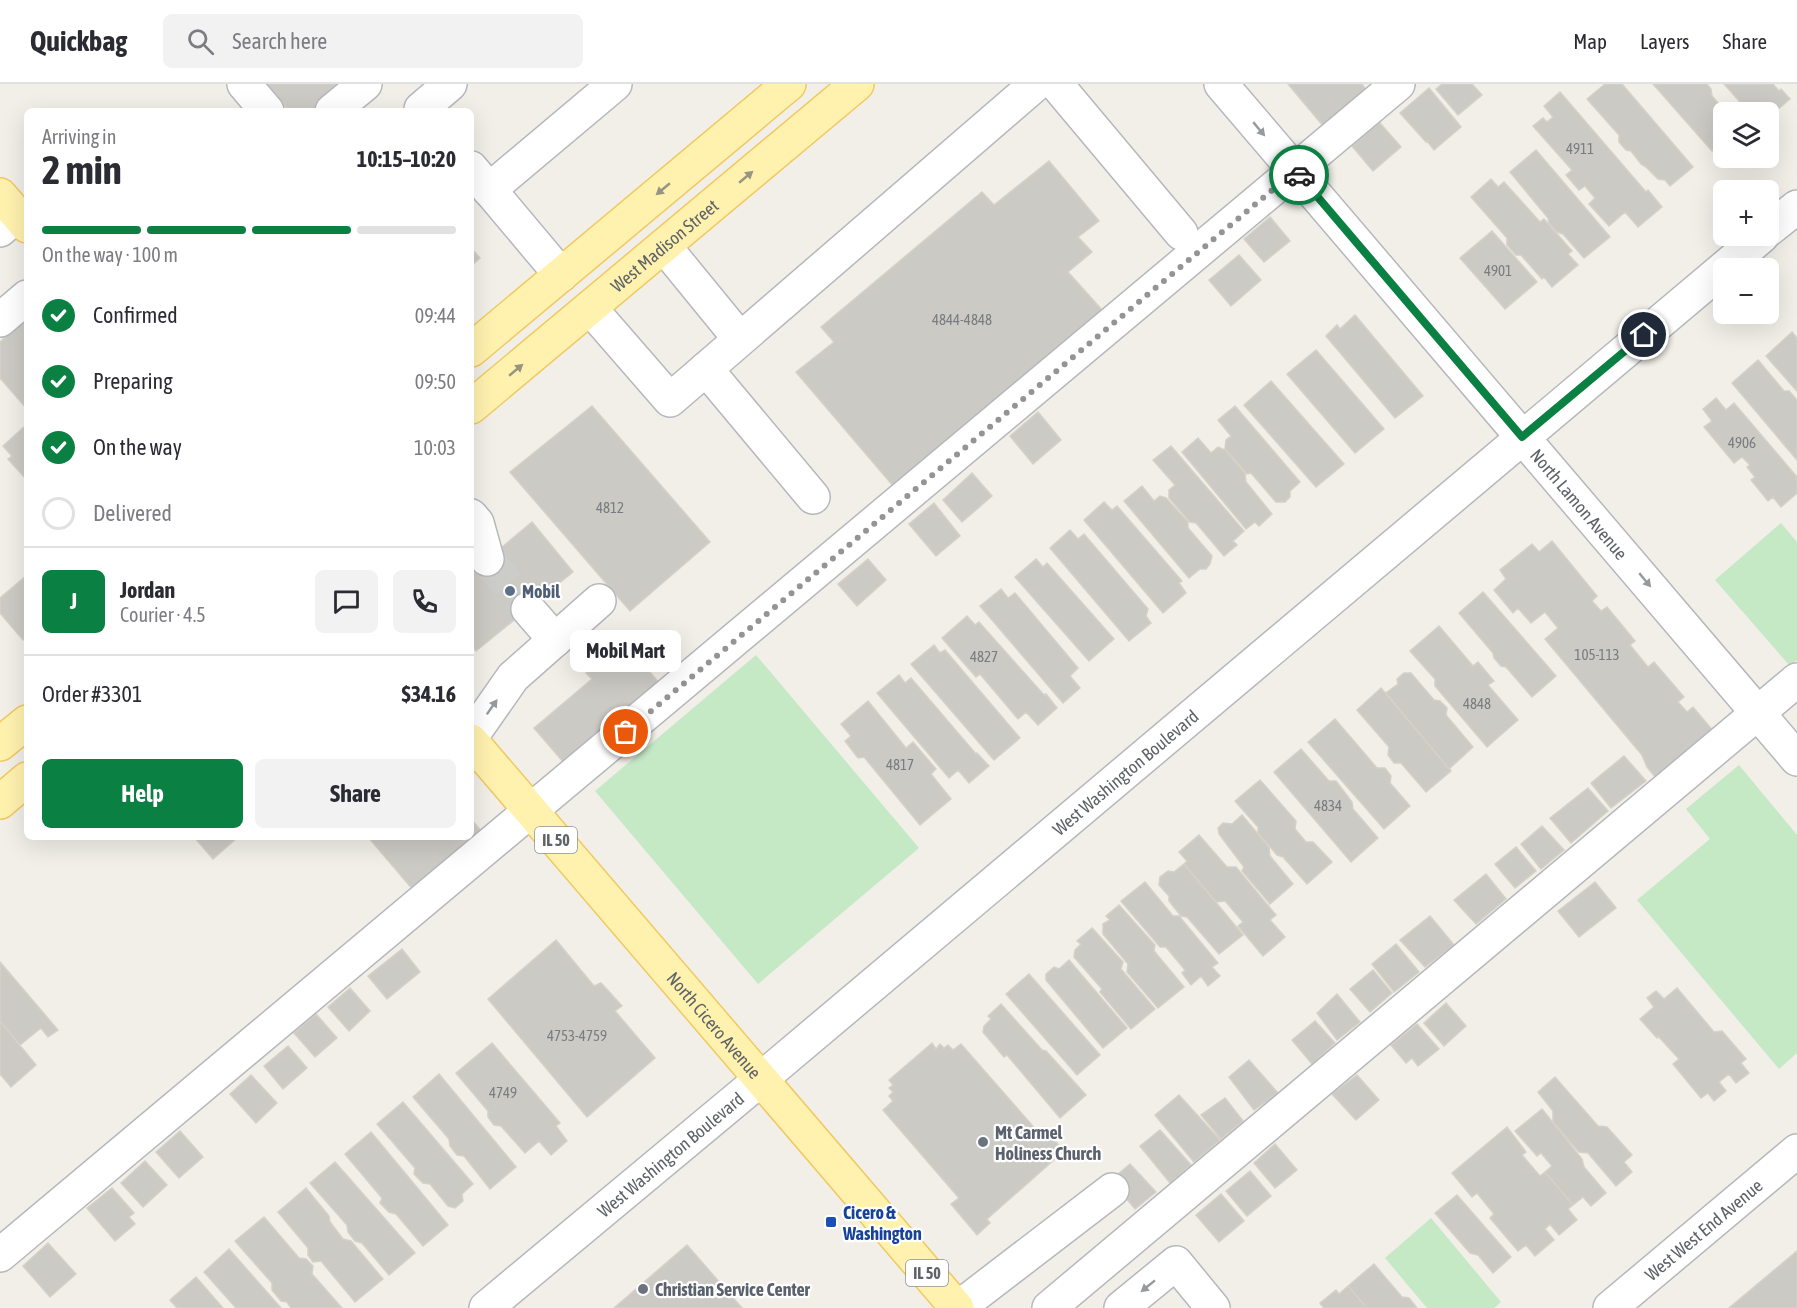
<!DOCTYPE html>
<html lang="en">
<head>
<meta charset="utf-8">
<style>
  :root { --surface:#fff; --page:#f2f2f3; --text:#2b2b33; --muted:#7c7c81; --line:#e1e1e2; --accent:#0b8043 }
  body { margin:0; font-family:"Asap Condensed",sans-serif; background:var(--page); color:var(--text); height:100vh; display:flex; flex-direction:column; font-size:22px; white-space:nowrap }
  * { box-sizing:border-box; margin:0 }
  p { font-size:20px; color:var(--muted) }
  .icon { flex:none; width:33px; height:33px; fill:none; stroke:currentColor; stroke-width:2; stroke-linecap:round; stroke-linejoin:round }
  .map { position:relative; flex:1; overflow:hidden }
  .details { position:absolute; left:24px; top:24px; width:450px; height:732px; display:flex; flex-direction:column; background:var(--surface); border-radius:9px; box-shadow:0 6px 24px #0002 }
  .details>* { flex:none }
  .fabs { position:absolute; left:1713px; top:18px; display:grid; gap:12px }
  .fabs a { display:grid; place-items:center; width:66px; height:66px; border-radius:9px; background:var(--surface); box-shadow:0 6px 24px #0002; font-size:30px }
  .pin { position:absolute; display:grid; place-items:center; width:51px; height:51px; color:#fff; margin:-26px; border:3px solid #fff; border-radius:50%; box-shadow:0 2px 6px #0007 }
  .courier { position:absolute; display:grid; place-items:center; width:60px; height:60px; margin:-30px; border:4px solid #0b8043; border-radius:50%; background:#fff; color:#222; box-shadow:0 2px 8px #0007 }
  .bubble { position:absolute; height:42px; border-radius:9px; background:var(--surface); box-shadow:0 6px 24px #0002; font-size:20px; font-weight:700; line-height:42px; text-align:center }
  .summary em { font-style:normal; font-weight:700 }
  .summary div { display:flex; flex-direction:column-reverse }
  .summary { display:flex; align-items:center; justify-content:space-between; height:102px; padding:0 18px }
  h1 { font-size:39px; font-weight:700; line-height:45px }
  .bar { display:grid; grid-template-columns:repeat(4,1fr); gap:9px 6px; align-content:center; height:72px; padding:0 18px }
  .bar i { height:8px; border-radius:4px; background:var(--line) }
  .bar .on { background:var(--accent) }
  .bar p { grid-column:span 4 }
  .line { display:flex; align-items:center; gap:15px; padding:0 18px; border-top:2px solid var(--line) }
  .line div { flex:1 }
  .round { display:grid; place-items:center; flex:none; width:63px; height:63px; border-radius:9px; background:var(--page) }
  ol { padding:0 18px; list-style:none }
  li { display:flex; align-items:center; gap:18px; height:66px }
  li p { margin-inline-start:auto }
  li .icon { padding:6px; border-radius:50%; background:var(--accent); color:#fff; stroke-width:4 }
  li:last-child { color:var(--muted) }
  li i { width:33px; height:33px; border:3px solid var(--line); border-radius:50% }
  .cta { display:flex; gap:12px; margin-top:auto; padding:12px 18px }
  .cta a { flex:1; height:69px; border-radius:9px; background:var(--accent); color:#fff; font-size:24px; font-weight:700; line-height:69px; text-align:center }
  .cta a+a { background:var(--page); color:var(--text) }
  header { display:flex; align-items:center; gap:36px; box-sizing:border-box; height:84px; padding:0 30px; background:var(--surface); border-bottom:2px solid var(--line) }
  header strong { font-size:28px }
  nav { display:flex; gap:33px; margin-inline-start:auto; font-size:21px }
  .search { width:420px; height:54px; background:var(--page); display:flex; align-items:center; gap:15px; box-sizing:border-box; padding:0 21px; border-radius:9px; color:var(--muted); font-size:22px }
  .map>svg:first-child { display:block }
  .green { fill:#c5e8c5 }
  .building { fill:#cccac5; stroke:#d6d1c6; stroke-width:1.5 }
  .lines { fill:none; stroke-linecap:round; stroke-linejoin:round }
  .minor-tunnel { stroke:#ccccc8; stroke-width:33; stroke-dasharray:33 16; stroke-linecap:butt }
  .minor-casing { stroke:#b5b8bc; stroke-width:36 }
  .major-casing { stroke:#f2c960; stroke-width:36 }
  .minor { stroke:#fff; stroke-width:33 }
  .major { stroke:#fff2af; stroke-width:33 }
  .oneway { fill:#979a9d }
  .oneway2 { fill:#979581 }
  .done { stroke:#929495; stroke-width:6; stroke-dasharray:0 10.8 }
  .route { stroke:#0b8043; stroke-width:8 }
  .service-dot { fill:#5c6f8a; stroke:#fff; stroke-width:2 }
  .worship-dot { fill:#6b7280; stroke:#fff; stroke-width:2 }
  .transit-dot { fill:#1a4fb4; stroke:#fff; stroke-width:2 }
  .labels { text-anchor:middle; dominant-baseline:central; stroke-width:4.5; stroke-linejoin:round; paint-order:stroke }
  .number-label { font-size:15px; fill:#7a7d7f }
  .shield { fill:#fff; stroke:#8f9295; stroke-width:1.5 }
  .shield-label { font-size:16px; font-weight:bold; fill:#5f6368 }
  .street-label { font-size:18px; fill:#5f6368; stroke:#fff }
  .service-label { font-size:18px; font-weight:bold; fill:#4e5e75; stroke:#fff; text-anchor:start }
  .worship-label { font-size:18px; font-weight:bold; fill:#5b616d; stroke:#fff; text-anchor:start }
  .transit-label { font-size:18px; font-weight:bold; fill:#164399; stroke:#fff; text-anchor:start }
</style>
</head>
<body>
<header>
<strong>Quickbag</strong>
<div class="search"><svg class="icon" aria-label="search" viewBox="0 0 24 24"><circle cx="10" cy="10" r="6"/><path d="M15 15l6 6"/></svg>Search here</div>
<nav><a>Map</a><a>Layers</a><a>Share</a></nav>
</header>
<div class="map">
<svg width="1797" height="1224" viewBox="0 0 1797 1224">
  <rect width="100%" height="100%" fill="#f1efe8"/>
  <path class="green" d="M1781,439L1797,458V576L1790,582L1715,496Z
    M756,571L919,764L758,900L595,707Z
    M1739,681L1797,751V969L1779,985L1637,816L1710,755L1686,725Z
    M1431,1134L1501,1218L1494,1224H1427L1385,1174Z"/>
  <path class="building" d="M267,0H348L316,27H289Z
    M1288,0H1362L1367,7L1324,43Z
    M1442,0H1472L1482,11L1458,31L1436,5Z
    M1605,0H1622L1693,83L1670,102L1665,96L1658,95L1646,83L1641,80L1631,67L1626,66L1619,58V51L1587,15Z
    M1653,0H1707L1711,5L1712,12L1726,28H1724V58L1712,67Z
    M1724,0H1773L1779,7L1781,5L1790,15L1768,34V28H1764L1759,23L1752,28H1749Z
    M1429,4L1461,43L1434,66L1427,57L1426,58L1400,29Z
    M1560,8L1646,108L1648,106L1662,123L1638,143L1625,128L1609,142L1589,120L1595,114L1585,102L1579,106L1566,91L1572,86L1533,42L1543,34L1547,38L1553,33L1544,22Z
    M1379,38L1401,63L1373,87L1352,62Z
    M1536,66L1610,153L1584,174L1563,150L1557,148L1549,139L1548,134L1510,88Z
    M1049,77L1099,137L1078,153L1092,168L1068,188L1103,227L894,403L796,288L834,258L821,243L982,108L994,121Z
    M1491,95L1498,103L1504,98L1540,138L1544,135L1572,167L1568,170L1578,181L1552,203L1544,193L1542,195L1521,171H1516L1507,161V154L1471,113Z
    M1270,133L1290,157L1264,178L1244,155Z
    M1492,147L1537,198L1505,225L1460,174Z
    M471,164L480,174L471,182Z
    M1239,171L1261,196L1231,222L1209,196Z
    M1355,231L1423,312L1395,334L1326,252L1337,241L1340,245Z
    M27,234V325L0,294V258Z
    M1792,248L1797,254V307L1766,272Z
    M1316,266L1384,345L1355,369L1287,290Z
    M1758,276L1784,307H1789L1797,316V376L1732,299Z
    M1271,297L1344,380L1316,403L1244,321Z
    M1716,314L1726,326L1734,319L1797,393V409L1781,423L1773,413L1768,417L1751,396L1755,393L1747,383L1750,381L1742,373L1734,379L1704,343L1712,337L1703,325Z
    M592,322L710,458L630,527L510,388Z
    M1235,322L1300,398L1290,407V413L1285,418H1276L1251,389L1247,390L1225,365L1226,356L1231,352L1218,336Z
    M1038,328L1061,356L1033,380L1010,352Z
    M25,342L27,344V396L8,375L12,372L3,362Z
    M1198,354L1211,369L1218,363L1225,366L1245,389L1246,398L1272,430L1259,442L1255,438L1246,445L1182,368Z
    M1171,362L1244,447L1233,457L1237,461L1224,472L1196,439L1190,438L1169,414V406L1175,401L1153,376Z
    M972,389L992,412L962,438L943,416Z
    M1142,402L1154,417L1160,412L1166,414L1188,438V444L1212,472L1210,480L1206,485H1200L1189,494L1124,417Z
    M1104,418L1112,426L1117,422L1182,497L1179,499L1186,509L1163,529L1084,436Z
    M934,419L960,452L936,472L909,440Z
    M532,438L573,488L476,567L471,561V489Z
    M1070,446L1078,455L1084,450L1148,525L1146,532L1151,539L1129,557L1050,464Z
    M1552,457L1597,512L1592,517L1601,527L1607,523L1635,557L1630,561L1648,583L1654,578L1684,613L1678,618L1687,628L1693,623L1714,648L1657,695L1647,683L1642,671L1545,555L1558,544L1545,528L1531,539L1518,524L1513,529L1494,506L1506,495L1500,486L1532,460L1539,468Z
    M868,475L886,496L857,522L838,500Z
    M1036,475L1043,483L1047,479L1114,555L1089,577L1015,493Z
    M27,491V552L23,556L0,529V514Z
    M1001,505L1008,514L1015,509L1078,584L1070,592L1080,604L1063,619L980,522Z
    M1483,508L1556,592L1532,613L1506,583L1501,582L1494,574L1493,569L1459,529Z
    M967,532L975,541L979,538L1044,611L1046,610L1057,624L1038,641L1026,628L1018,635L980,590L976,593L942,554Z
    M1439,542L1473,582L1478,578L1494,597L1488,601L1518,636L1487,663L1435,602V595L1410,567Z
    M934,561L940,569L945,566L1020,654L994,676L911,580Z
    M628,562L659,599L565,680L534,644L592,595L586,589L599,579L603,583Z
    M1404,589H1411L1434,616L1440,617L1447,624L1446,631L1473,663L1449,685L1386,609L1398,600L1397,595Z
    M899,591L905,599L911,594L976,670L977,669L989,682L969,699L958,686L949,694L877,609Z
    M1381,604L1451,687L1426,708L1401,679H1394L1388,671L1389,663L1357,626Z
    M868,617L906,664L913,658L936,685L931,690L951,715L920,741L864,673L858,674L845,657L851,652L841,640Z
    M1335,635L1377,684H1385L1391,692L1390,699L1410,722L1384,745L1308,658Z
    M1301,665L1329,697H1336L1352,718L1353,725L1378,754L1351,778L1274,688Z
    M1624,672L1646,697L1611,724L1591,699Z
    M1260,696L1296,737L1295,745L1306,758H1313L1332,778L1307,800L1283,773L1277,771L1258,749V743L1235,717Z
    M1588,704L1608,727L1571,759L1550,734Z
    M1242,731L1269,763L1270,772L1293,800L1270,820L1242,787L1244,783L1219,750L1218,744L1223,739L1232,740Z
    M471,735L482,748L414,807L368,753H471Z
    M1542,742L1564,766L1541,785L1521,760Z
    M1199,751L1227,783H1236L1276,831L1270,836L1285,853L1263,872L1238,842L1243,838L1225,817L1216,818L1184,780L1187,777L1179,768Z
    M194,753H238L213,775Z
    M1516,763L1536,787L1515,804L1495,780Z
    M1184,780L1243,851L1219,870L1187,833L1181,832L1169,817V812L1159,801L1160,793L1168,787L1174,788Z
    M1486,790L1506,815L1476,840L1454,816Z
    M1145,798L1173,832H1179L1218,879L1212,883L1220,892L1208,902L1201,892L1191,901L1182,889L1185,886L1166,863H1160L1121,817Z
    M1595,798L1616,824L1579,853L1558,827Z
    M1119,821L1155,861L1154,867L1184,903L1158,924L1127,888L1128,880L1103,850V840L1110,836L1106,832Z
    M1430,832L1454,861L1425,883L1400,856Z
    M1092,844L1123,878L1121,885L1155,925L1131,945L1100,908L1102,905L1074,873L1075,866L1081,860L1077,857Z
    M556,856L594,902L601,899L622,922L615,927L655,974L587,1033L488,915Z
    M1396,860L1419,888L1394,908L1372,880Z
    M402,865L420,888L387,915L368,892Z
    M1069,876L1127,944L1103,964L1046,896V890L1054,883L1059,885Z
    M0,878L58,946L48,953L41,944L20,961L0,937Z
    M1373,886L1392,909L1370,928L1350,905Z
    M1029,890L1100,971L1077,991L1006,910Z
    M350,904L370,927L349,947L328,923Z
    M1677,904L1714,948L1722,947L1746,975L1741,979L1749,989L1736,999L1729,990L1719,998L1726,1007L1714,1017L1708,1009L1701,1014L1673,980L1679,975L1658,952L1657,954L1640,935L1654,923L1647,914L1656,907L1664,915Z
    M1337,910L1360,938L1337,956L1317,929Z
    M1446,919L1466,942L1444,962L1424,939Z
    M1001,920L1042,966L1046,967L1086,1011L1060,1034L1007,971L1004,973L983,948L984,942L991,935L988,932Z
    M316,930L337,954L315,973L294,949Z
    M0,937L36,981L11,1003L0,990Z
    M1315,937L1335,959L1312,980L1292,956Z
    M1417,940L1439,965L1418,982L1412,974L1406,979L1391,961Z
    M492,959L560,1039L556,1042L567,1057L551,1071L539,1057L525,1069L501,1042L494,1041L488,1033V1027L456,989Z
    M932,959L936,965L940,960L944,964L948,961L953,966L961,960L1038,1048L1043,1043L1064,1067L987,1135L990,1139L977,1151L951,1120L959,1114L883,1026L893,1017L889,1012L893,1008L889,1004L893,1001L889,996Z
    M288,962L307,984L283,1005L264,982Z
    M1249,976L1278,1009L1254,1026L1229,993Z
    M439,990L516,1083L490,1105L464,1072L457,1071L450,1062L449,1055L413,1013Z
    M251,991L277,1019L256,1039L230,1010Z
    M1357,991L1379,1016L1356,1036L1332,1010Z
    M1555,993L1598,1042L1607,1043L1632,1071L1624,1078L1632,1088L1616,1102L1588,1069L1579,1068L1553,1038V1027L1538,1008Z
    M1179,1011L1220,1056L1194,1078L1155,1031Z
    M1225,1014L1243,1037L1221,1055L1201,1031Z
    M403,1018L473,1100L462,1110L463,1117L455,1124L448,1122L430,1100L423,1099L414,1090L415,1084L377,1040Z
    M1542,1025L1582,1075L1584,1083L1606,1109L1591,1122L1583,1113L1573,1121L1545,1088L1552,1082L1541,1069L1537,1072L1515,1047Z
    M1507,1043L1526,1068L1522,1071L1540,1092L1545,1088L1573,1121L1568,1125L1577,1136L1559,1151L1550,1140L1545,1145L1554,1156L1535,1172L1526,1161L1518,1167L1490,1134L1494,1130L1477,1109L1472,1113L1452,1089Z
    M1160,1046L1191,1081L1170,1099L1140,1062Z
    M180,1047L203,1073L179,1094L156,1068Z
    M371,1048L448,1141L423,1162L396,1130L389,1128L380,1119L382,1114L345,1070Z
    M1275,1060L1297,1086L1275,1104L1254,1079Z
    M145,1077L167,1101L143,1123L121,1099Z
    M335,1078L415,1169L389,1191L362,1159L355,1157L348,1148L347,1141L310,1099Z
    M1130,1080L1156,1108L1135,1125L1111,1096Z
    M1250,1087L1271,1112L1247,1132L1226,1107Z
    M112,1104L134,1129L129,1133L135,1140L115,1157L87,1124Z
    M306,1104L329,1132L330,1138L343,1155L351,1157L383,1195L355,1218L321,1177L313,1178L308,1171V1164L278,1128Z
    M1221,1110L1244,1137L1219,1158L1196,1131Z
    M1457,1111L1511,1173L1493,1189L1478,1171L1470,1169L1435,1129Z
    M264,1133L299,1174L306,1175L313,1182L312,1190L342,1224H291L287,1218L281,1217L272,1206V1199L235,1157Z
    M48,1159L76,1190L50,1213L23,1182Z
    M687,1161L742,1224H614Z
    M229,1165L281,1224H236L204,1188Z
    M1797,1167V1224H1729Z
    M1374,1180L1402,1213L1409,1214L1417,1224H1367L1348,1202Z
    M196,1193L223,1224H177L170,1216Z
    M1348,1202L1367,1224H1324L1320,1219L1336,1206L1339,1210Z"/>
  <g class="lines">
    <path class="minor-tunnel" d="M487,475L528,525"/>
    <defs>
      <g id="minor">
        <path d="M244,0L267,27"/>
        <path d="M1056,0L1181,149"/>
        <path id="s1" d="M1221,0L1797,675"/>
        <path d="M332,27L365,0"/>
        <path d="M423,27L421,25L450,0"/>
        <path d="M471,84L561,191"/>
        <path d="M489,106L615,0"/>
        <path d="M0,146L17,131"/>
        <path d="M1768,146L1797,123"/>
        <path d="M664,162L740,255"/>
        <path d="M590,224L670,316L1036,0"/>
        <path d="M0,236L27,213"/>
        <path d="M706,285L813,413"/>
        <path d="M471,432L477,439L487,475"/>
        <path d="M528,525L555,556"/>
        <path d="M471,653L513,593L599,517"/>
        <path d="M0,1171L1398,0"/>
        <path id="s2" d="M486,1224L761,995L1762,152"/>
        <path d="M958,1224L1112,1106"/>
        <path d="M1049,1224L1797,596"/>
        <path d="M1121,1224L1176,1179L1213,1224"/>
        <path id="s3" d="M1610,1224L1797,1067"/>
      </g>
      <g id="major">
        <path d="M0,111L27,142"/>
        <path d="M471,266L789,0"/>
        <path id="s4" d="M471,323L857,0"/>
        <path id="s5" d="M471,657L957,1224"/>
        <path d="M0,660L27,638"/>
        <path d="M0,718L27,695"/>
      </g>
    </defs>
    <use href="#minor" class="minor-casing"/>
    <use href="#major" class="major-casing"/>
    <use href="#minor" class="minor"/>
    <use href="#major" class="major"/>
  </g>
  <defs><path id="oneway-solid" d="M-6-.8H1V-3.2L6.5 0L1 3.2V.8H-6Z" transform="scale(1.5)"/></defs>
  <g class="oneway">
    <use href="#oneway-solid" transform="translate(1259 45) rotate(50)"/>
    <use href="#oneway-solid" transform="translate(1645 496) rotate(50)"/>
    <use href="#oneway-solid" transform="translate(492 623) rotate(-55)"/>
    <use href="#oneway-solid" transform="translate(1148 1202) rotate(141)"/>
  </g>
  <g class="oneway2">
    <use href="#oneway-solid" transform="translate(746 93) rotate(-40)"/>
    <use href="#oneway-solid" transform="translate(663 105) rotate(140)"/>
    <use href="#oneway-solid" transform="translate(516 286) rotate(-40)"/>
  </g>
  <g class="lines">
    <path class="done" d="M626,648L1295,87L1299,91"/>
    <path class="route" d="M1299,91L1522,353L1644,251"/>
  </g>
  <circle class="service-dot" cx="510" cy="507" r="6"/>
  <g class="worship-dot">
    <circle cx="983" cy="1058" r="6"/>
    <circle cx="643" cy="1205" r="6"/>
  </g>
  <rect class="transit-dot" x="825" y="1132" width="12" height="12" rx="3"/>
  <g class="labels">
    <g class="number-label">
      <text x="1580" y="64">4911</text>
      <text x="1498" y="186">4901</text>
      <text x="962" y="235">4844-4848</text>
      <text x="1742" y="358">4906</text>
      <text x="610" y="423">4812</text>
      <text x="1597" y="570">105-113</text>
      <text x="984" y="572">4827</text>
      <text x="1477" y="619">4848</text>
      <text x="900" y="680">4817</text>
      <text x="1328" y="721">4834</text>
      <text x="577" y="951">4753-4759</text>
      <text x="503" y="1008">4749</text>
    </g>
    <g class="shield">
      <rect x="535" y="743" width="42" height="26" rx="4.5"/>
      <rect x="906" y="1176" width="42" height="26" rx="4.5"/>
    </g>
    <g class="shield-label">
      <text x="556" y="756">IL 50</text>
      <text x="927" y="1189">IL 50</text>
    </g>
    <g class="street-label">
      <text stroke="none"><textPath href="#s4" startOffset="252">West Madison Street</textPath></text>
      <text stroke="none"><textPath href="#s1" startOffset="552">North Lamon Avenue</textPath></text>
      <text stroke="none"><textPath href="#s2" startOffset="834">West Washington Boulevard</textPath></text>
      <text stroke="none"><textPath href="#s5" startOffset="374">North Cicero Avenue</textPath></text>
      <text stroke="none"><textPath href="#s2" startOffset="240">West Washington Boulevard</textPath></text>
      <text stroke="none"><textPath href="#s3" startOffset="122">West West End Avenue</textPath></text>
    </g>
    <g class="service-label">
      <text x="522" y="507">Mobil</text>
    </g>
    <g class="worship-label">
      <text x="995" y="1048">Mt Carmel<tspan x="995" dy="21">Holiness Church</tspan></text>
      <text x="655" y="1205">Christian Service Center</text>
    </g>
    <g class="transit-label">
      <text x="843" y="1128">Cicero &amp;<tspan x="843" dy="21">Washington</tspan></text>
    </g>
  </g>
</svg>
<div class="fabs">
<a><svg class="icon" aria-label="layers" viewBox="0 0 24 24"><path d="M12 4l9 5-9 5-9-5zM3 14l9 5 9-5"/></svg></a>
<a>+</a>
<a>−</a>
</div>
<div class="pin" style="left:626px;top:648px;background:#ea580c"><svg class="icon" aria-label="bag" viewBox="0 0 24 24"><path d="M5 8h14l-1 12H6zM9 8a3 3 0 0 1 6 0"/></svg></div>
<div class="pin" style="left:1644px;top:251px;background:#1f2937"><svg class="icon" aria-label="home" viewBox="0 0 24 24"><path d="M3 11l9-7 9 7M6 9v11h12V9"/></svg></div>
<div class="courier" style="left:1299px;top:91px"><svg class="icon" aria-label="car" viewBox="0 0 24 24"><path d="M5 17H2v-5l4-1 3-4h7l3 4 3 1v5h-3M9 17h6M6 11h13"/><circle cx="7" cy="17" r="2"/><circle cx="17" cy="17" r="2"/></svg></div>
<div class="bubble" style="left:570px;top:546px;width:111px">Mobil Mart</div>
<section class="details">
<div class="summary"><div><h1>2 min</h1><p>Arriving in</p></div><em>10:15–10:20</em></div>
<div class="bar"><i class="on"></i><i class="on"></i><i class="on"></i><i></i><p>On the way · 100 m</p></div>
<ol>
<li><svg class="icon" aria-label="check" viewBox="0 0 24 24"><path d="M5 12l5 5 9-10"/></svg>Confirmed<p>09:44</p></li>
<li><svg class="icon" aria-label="check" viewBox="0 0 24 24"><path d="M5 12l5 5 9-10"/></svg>Preparing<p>09:50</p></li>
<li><svg class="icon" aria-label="check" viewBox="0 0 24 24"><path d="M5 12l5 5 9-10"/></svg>On the way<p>10:03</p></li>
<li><i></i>Delivered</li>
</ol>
<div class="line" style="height:108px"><b class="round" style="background:var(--accent);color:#fff">J</b><div><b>Jordan</b><p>Courier · 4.5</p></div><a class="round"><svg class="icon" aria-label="chat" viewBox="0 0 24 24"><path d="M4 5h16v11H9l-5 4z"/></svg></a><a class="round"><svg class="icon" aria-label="phone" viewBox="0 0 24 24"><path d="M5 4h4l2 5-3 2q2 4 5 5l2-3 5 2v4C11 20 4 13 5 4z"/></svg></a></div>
<div class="line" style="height:78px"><div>Order #3301</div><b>$34.16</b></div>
<div class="cta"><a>Help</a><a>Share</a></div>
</section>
</div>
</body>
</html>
